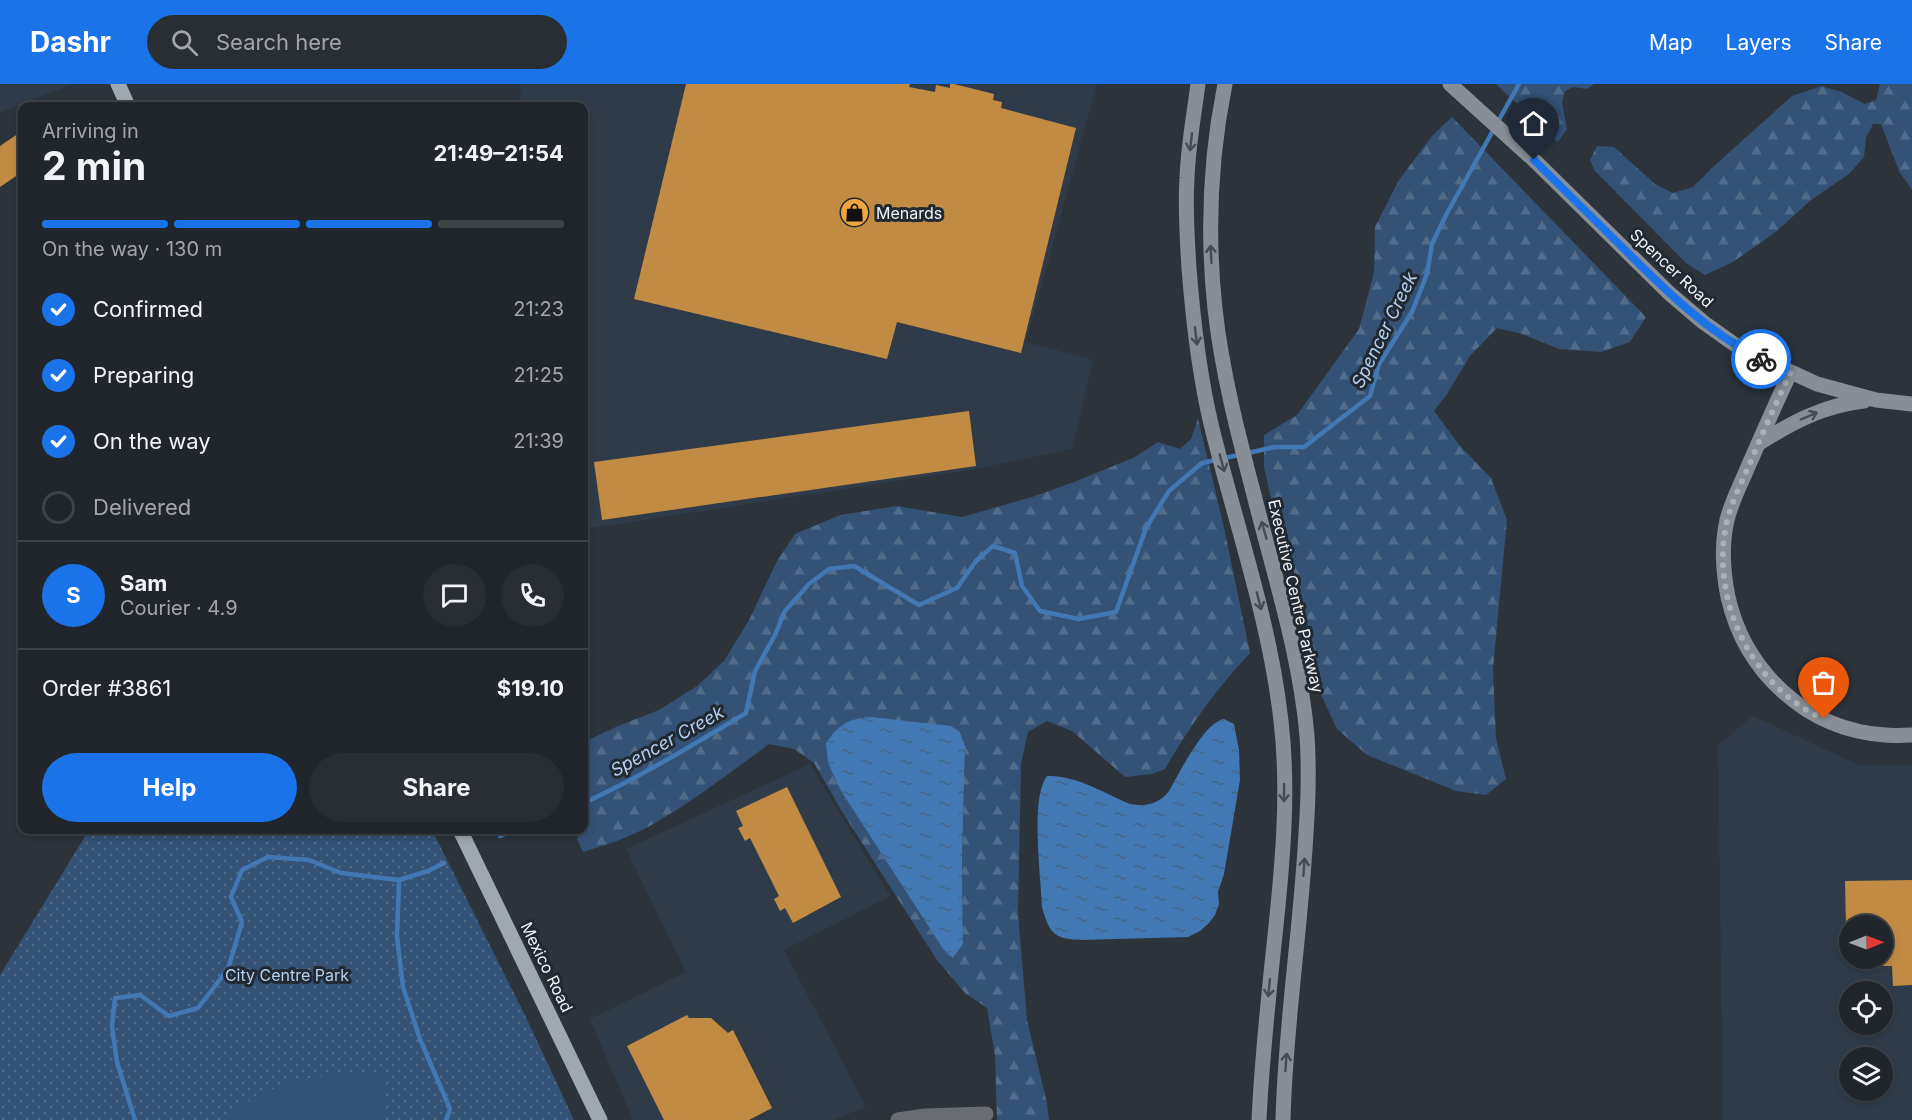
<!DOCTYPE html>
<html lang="en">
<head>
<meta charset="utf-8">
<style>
  :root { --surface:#21262c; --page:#292e34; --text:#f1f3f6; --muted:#a2a5a9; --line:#3e4348; --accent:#1a73e8 }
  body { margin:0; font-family:Inter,sans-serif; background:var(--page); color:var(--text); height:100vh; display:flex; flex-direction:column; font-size:22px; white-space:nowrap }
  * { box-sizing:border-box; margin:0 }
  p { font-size:20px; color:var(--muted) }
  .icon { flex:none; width:33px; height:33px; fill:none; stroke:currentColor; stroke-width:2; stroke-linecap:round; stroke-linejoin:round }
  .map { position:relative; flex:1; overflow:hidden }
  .panel { position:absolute; left:18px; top:18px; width:570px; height:732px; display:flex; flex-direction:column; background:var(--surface); border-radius:12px; box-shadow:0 3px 9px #0003,0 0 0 2px var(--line) }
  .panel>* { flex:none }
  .needle { width:39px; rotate:89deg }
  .tools { position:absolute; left:1839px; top:831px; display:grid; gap:12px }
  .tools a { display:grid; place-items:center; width:54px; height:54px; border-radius:50%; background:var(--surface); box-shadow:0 3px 9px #0003,0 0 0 2px var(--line); font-size:30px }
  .pin { position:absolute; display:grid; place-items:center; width:51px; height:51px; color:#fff; margin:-62px -26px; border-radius:50% 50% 50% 0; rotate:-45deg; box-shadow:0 0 6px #0007 }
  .pin .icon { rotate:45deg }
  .courier { position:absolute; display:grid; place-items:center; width:60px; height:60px; margin:-30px; border:4px solid #1a73e8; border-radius:50%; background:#fff; color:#222; box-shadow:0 2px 8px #0007 }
  .headline em { font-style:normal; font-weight:700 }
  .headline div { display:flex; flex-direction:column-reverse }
  .headline { display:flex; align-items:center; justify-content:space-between; height:102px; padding:0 24px }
  h1 { font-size:39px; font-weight:700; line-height:45px }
  .bar { display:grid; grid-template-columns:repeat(4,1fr); gap:9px 6px; align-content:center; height:72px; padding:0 24px }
  .bar i { height:8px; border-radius:4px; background:var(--line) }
  .bar .selected { background:var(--accent) }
  .bar p { grid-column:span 4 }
  .line { display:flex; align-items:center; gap:15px; padding:0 24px; border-top:2px solid var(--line) }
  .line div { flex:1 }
  .round { display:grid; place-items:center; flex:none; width:63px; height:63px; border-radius:32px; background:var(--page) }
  ol { padding:0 24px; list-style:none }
  li { display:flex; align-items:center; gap:18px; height:66px }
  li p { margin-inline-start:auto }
  li .icon { padding:6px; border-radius:50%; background:var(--accent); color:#fff; stroke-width:4 }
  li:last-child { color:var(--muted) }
  li i { width:33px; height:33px; border:3px solid var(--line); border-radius:50% }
  .button { display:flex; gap:12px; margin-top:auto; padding:12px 24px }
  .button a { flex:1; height:69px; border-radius:36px; background:var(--accent); color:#fff; font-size:24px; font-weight:700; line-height:69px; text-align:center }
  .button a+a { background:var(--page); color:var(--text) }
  header { display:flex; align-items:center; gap:36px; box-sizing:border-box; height:84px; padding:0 30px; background:var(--accent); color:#fff }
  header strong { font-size:28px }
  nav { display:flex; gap:33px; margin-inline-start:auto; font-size:21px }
  .search { width:420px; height:54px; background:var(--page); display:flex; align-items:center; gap:15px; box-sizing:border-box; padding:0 21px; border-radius:33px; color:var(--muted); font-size:22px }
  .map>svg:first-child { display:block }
  .built { fill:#303b49; fill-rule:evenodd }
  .forest { fill:url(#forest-firs); fill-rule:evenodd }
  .park { fill:url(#park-dots) }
  .garden { fill:#335275 }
  .water { fill:url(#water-ripples) }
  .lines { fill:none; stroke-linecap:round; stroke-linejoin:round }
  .stream { stroke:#4279b4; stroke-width:4.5 }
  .building { fill:#c18b43 }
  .street { stroke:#696d71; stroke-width:15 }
  .secondary { stroke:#888e95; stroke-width:15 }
  .primary { stroke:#9fa7b0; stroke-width:15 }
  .oneway { stroke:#464c54 }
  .done { stroke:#abb1b7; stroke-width:6; stroke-dasharray:0 10.8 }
  .route { stroke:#1a73e8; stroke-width:8 }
  .labels { text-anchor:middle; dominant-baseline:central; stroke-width:6; stroke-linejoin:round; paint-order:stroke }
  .poi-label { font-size:16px; fill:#f0f5fa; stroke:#222931; text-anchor:start }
  .street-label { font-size:16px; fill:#f0f5fa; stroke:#222931 }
  .park-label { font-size:16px; fill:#b4d1f2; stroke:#222931 }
  .water-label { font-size:18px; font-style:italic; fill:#b3cff1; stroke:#222931 }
</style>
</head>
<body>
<header>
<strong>Dashr</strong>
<div class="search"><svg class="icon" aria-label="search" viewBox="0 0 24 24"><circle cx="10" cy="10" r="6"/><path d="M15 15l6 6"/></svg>Search here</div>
<nav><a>Map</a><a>Layers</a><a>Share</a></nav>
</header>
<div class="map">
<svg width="1912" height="1036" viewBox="0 0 1912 1036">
  <defs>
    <pattern id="forest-firs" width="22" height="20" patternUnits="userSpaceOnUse" patternTransform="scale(1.5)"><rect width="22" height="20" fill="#335275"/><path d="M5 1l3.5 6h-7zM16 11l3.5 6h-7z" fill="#516c8a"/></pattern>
    <pattern id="park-dots" width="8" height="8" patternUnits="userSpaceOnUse" patternTransform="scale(1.5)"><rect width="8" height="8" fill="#335275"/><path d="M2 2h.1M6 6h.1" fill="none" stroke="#516c8a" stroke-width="1.8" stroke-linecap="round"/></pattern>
    <pattern id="water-ripples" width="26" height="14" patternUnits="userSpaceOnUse" patternTransform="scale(1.5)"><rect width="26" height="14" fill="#4279b4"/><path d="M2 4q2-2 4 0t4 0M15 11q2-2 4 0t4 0" fill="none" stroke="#456485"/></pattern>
  </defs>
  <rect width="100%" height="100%" fill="#2c333b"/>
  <path class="built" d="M0,0H72L0,29Z
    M521,0H1097L1026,258L1093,276L1072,365L975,385L599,443L584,444V22H520Z
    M1753,632L1859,681H1912V1036H1723L1718,661ZM1850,842H1882V874H1850ZM1850,908H1882V940H1850ZM1850,974H1882V1006H1850Z
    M810,680L890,812L784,866L866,1023L833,1036H633L590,935L686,888L626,765Z"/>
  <path class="forest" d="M1496,0H1594L1587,5L1573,3L1565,7L1562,19L1567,45L1558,58Z
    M1880,0H1912V106L1900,89L1881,40H1873L1866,54L1864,73L1849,90L1811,116L1777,147L1733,178L1705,191L1686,179L1595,87L1590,76L1597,62L1614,63L1655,100L1673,109L1693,103L1712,84L1792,12L1821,2L1842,8L1865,20L1876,16Z
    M1452,33L1646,233L1630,258L1601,268L1559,265L1522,250L1497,244L1470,272L1447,310L1434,327L1460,362L1491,394L1507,436L1493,585L1496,654L1506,695L1486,711L1456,707L1367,671L1337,645L1317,602L1311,555L1293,483L1272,419L1264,383V351L1297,331L1359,245L1374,188L1375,143L1399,96L1432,52Z
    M1198,335L1223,439L1250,569C1217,604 1189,643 1165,685L1152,690L1125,693L1072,647L1047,637L1028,648L1021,680L1018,829L1027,936L1047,1019L1049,1036H997L995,972L987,924L965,909L937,876L841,726L814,679L794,665L769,660C732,687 695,716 655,739C633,752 607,761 583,768L577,755C582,745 588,742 584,730V658L618,642L659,626L697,602L724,577L749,536L777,477L795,450L840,431L897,422L962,433L1032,413L1074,398L1133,374L1158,358L1180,365L1191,355ZM960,648L965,662L962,778L963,860L953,874L945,868L841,707Z"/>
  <path class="park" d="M89,746H432L524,929L574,1036H0V891Z"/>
  <path class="garden" d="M341,990L386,991V1036H220L262,1009L298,996Z"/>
  <path class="water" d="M871,633L951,642L960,648L965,662L962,778L963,860L953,874L945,868L841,707L828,679L826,659C839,640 848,635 871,633Z
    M1224,635L1234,640L1239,666L1240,696L1224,790L1218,808L1219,820L1215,831L1209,839L1200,847L1188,853L1081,856C1053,855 1049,848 1042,823C1041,793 1030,714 1047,692C1076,691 1104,709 1130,720C1146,723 1159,720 1169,707C1179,690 1204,638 1224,635Z"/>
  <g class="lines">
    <path class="stream" d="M584,719C640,693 693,661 746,629L755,587L775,551L785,527L809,500L829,485L854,482L919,521L957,504L976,477L993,462L1015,469L1022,502L1040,527L1079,535L1116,528L1146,444L1169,407L1202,379L1275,363H1304L1370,312L1379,280L1412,228L1427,190L1432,160L1446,131L1519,0
      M500,752L514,746
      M399,796L397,853L403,903L420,955L450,1025L446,1036
      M135,1036L117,978L112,942L115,914L140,911L169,932L198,924L228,885L242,838L231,813L242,786L268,773L309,776L341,789L399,796L428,787L444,779"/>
  </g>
  <path class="building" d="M686,0H910L909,3L935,8L936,1L950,4V0H954L994,10L993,16L1002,18L1001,24L1076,44L1021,269L897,238L887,275L634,215Z
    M22,47V88L0,103V62Z
    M969,327L976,382L602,436L594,378Z
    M787,703L841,813L793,839L785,824L780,827L774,815L779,812L750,754L745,757L738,744L743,742L736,727Z
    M1912,796V901L1893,902L1892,882H1882V842H1846L1845,797Z
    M687,931L689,934H711L728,949L733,946L772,1024L749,1036H664L627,962Z"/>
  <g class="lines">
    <path class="street" d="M898,1036L925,1032L986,1030"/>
    <path class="secondary" d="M1198,0C1194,31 1188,63 1187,94C1185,124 1187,154 1189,184C1193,236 1199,289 1211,340C1235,439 1270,536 1281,637C1289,705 1283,774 1276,842C1269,907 1262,971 1259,1036
      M1225,0C1210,74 1207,150 1215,225C1222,288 1238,350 1254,411C1274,491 1300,570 1307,652C1310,695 1307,737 1304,779C1298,864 1285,950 1283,1036
      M1450,0L1534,76L1669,209L1703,238L1741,265L1817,300L1876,316L1912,320
      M1790,289C1775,321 1761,353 1747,385C1740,402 1731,419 1727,436C1721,462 1723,488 1728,513C1745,588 1807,646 1885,651C1894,652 1903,651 1912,651
      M1758,360C1791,339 1824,321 1864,317"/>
    <path class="primary" d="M118,0L128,22
      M460,746L600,1036"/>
  </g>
  <defs><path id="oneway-shaft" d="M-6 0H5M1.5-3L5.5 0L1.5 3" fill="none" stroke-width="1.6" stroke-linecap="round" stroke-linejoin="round" transform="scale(1.5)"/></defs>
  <g class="oneway">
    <use href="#oneway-shaft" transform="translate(1191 58) rotate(97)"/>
    <use href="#oneway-shaft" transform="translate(1211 170) rotate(-93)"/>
    <use href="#oneway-shaft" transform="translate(1196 252) rotate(83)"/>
    <use href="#oneway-shaft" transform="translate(1809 332) rotate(-23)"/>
    <use href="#oneway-shaft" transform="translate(1222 379) rotate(75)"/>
    <use href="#oneway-shaft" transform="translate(1264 446) rotate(-106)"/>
    <use href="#oneway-shaft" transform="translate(1259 517) rotate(75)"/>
    <use href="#oneway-shaft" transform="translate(1284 709) rotate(91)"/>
    <use href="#oneway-shaft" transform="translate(1304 783) rotate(-86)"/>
    <use href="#oneway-shaft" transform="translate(1269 904) rotate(96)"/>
    <use href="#oneway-shaft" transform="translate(1286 978) rotate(-86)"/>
  </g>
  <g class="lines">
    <path class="done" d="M1761,275L1790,289C1775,321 1761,353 1747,386C1740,402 1731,420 1727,437C1709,514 1751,603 1824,635"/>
    <path class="route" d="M1534,76C1563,105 1593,134 1622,163C1664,205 1707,248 1761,275"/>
  </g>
  <defs>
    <symbol id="shop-disc" viewBox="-11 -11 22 22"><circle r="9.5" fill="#f0a63e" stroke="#222931"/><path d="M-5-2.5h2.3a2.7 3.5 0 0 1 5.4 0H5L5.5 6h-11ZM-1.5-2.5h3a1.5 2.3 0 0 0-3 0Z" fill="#111"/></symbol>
  </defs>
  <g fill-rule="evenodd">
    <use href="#shop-disc" x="838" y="112" width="33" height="33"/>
  </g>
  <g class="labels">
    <g class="poi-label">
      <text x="876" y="129">Menards</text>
    </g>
    <g class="street-label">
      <text transform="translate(1672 184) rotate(43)">Spencer Road</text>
      <text transform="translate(1296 512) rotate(77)">Executive Centre Parkway</text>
      <text transform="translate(547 883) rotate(64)">Mexico Road</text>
    </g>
    <g class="park-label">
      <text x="287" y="891">City Centre Park</text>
    </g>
    <g class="water-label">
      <text transform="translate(1384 246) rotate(-64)">Spencer Creek</text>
      <text transform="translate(667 657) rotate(-29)">Spencer Creek</text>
    </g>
  </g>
</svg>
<div class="tools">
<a><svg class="needle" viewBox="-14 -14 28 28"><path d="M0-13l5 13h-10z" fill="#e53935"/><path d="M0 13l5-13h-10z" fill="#a2a5a9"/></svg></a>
<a><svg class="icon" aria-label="locate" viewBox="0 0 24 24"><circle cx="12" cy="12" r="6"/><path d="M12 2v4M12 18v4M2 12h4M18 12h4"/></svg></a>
<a><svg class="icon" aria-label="layers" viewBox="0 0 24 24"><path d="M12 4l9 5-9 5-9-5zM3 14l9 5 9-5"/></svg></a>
</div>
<div class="pin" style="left:1824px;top:635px;background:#ea580c"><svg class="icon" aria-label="bag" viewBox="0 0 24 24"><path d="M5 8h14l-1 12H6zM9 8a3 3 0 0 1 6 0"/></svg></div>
<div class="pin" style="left:1534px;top:76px;background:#1f2937"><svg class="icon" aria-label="home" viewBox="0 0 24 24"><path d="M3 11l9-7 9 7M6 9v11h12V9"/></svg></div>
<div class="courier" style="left:1761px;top:275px"><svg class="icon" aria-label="bike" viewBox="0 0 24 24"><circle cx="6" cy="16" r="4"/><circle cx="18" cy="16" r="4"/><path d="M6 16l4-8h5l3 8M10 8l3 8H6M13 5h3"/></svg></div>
<section class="panel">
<div class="headline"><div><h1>2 min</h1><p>Arriving in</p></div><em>21:49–21:54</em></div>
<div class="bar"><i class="selected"></i><i class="selected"></i><i class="selected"></i><i></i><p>On the way · 130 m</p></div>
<ol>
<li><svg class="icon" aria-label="check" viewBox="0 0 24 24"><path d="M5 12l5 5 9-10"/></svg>Confirmed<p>21:23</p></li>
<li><svg class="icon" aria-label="check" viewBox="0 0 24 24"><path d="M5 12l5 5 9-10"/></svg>Preparing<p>21:25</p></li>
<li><svg class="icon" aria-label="check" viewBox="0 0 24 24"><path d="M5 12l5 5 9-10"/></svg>On the way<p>21:39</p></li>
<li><i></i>Delivered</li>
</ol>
<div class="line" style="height:108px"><b class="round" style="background:var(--accent);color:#fff">S</b><div><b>Sam</b><p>Courier · 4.9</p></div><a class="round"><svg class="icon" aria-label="chat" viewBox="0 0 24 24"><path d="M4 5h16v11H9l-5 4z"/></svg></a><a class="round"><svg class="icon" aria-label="phone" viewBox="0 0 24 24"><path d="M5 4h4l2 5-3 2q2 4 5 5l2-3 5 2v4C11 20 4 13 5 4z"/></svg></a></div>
<div class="line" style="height:78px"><div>Order #3861</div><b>$19.10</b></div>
<div class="button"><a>Help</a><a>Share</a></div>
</section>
</div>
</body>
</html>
